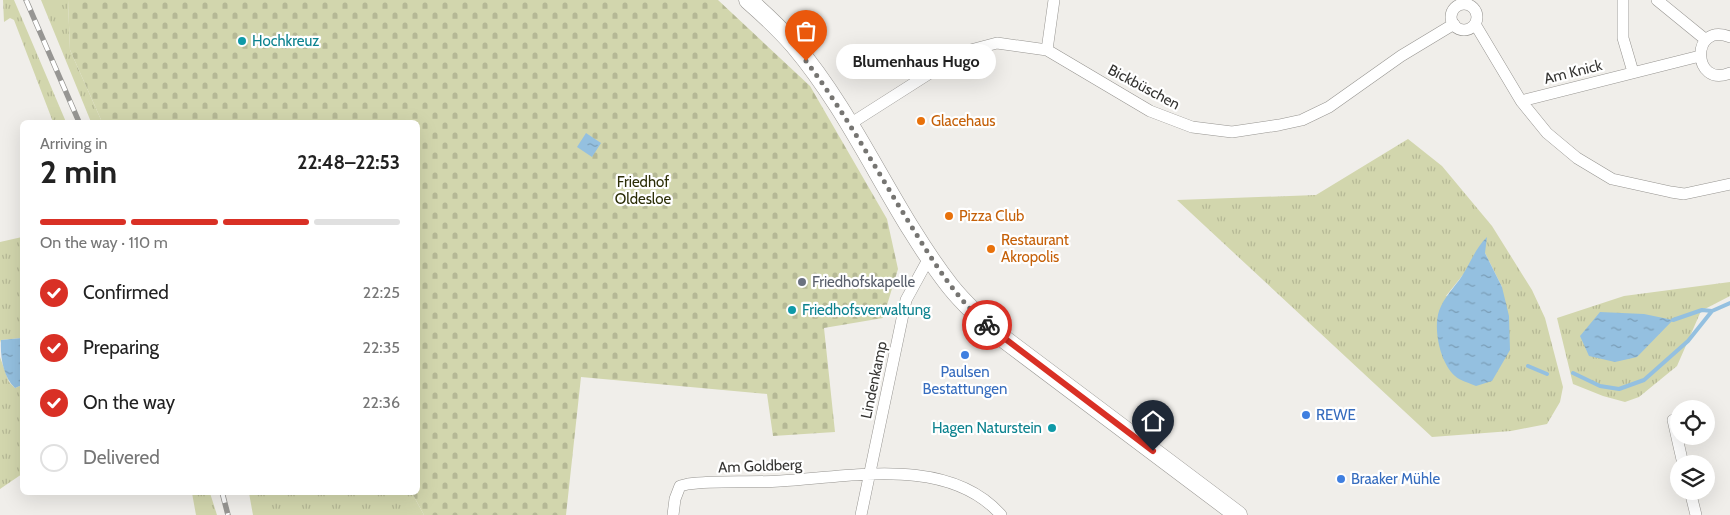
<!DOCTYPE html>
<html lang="en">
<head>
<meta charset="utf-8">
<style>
  :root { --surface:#fff; --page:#f2f2f2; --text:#222; --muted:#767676; --line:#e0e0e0; --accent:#d93025 }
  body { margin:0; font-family:Cabin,sans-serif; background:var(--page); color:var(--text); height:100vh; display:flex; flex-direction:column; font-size:19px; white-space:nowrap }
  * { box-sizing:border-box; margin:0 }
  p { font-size:16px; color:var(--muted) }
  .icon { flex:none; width:28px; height:28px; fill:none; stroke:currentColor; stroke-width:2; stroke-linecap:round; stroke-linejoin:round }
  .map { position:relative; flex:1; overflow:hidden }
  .sheet { position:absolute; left:20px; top:120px; width:400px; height:375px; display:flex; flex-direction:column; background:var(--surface); border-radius:8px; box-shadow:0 5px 20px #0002 }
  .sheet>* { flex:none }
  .buttons { position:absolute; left:1670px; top:400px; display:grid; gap:10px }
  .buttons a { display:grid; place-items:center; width:45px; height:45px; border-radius:50%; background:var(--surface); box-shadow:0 5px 20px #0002; font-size:25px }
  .pin { position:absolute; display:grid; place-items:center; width:42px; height:42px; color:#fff; margin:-51px -21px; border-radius:50% 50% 50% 0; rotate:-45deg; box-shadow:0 0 5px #0007 }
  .pin .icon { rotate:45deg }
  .courier { position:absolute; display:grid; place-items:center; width:50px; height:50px; margin:-25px; border:4px solid #d93025; border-radius:50%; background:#fff; color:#222; box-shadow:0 1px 6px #0007 }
  .bubble { position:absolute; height:35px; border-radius:18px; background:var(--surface); box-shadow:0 5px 20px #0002; font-size:16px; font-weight:700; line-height:35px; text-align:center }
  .headline em { font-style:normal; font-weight:700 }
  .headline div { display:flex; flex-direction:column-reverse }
  .headline { display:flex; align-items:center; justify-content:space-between; height:85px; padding:0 20px }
  h1 { font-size:32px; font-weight:700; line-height:38px }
  .bar { display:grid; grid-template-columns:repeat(4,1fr); gap:8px 5px; align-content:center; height:60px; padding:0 20px }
  .bar i { height:6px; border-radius:4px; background:var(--line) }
  .bar .selected { background:var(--accent) }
  .bar p { grid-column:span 4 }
  ol { padding:0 20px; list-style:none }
  li { display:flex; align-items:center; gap:15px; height:55px }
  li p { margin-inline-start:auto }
  li .icon { padding:5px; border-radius:50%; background:var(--accent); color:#fff; stroke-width:4 }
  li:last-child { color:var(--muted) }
  li i { width:28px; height:28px; border:2px solid var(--line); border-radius:50% }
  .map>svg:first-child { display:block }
  .grass { fill:url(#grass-tufts); fill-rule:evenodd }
  .cemetery { fill:url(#cemetery-stones) }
  .water { fill:url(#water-ripples) }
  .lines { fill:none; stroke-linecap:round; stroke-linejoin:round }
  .stream { stroke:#94c0e0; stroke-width:4 }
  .minor-casing { stroke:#969490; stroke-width:12 }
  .primary-casing { stroke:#969490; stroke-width:19 }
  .minor { stroke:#fff; stroke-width:11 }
  .primary { stroke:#fff; stroke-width:18 }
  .rail-casing { stroke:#979693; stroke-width:5.5 }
  .rail { stroke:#fff; stroke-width:4; stroke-dasharray:11; stroke-linecap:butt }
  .done { stroke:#767572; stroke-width:5; stroke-dasharray:0 9 }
  .route { stroke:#d93025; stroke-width:6 }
  .culture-dot { fill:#0f9aa8; stroke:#fff; stroke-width:2 }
  .food-dot { fill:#e8710a; stroke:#fff; stroke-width:2 }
  .worship-dot { fill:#6b7280; stroke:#fff; stroke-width:2 }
  .shop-dot { fill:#3f7fe0; stroke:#fff; stroke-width:2 }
  .labels { text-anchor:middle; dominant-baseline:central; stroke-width:4.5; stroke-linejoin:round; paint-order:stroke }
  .culture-label { font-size:15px; fill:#0d838f; stroke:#fff; text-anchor:start }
  .street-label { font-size:15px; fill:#353432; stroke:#fff }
  .food-label { font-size:15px; fill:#c56008; stroke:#fff; text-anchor:start }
  .park-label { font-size:15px; fill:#2d2f08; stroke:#fff }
  .worship-label { font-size:15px; fill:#5b616d; stroke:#fff; text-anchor:start }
  .shop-label { font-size:15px; fill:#366cbe; stroke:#fff; text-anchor:start }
</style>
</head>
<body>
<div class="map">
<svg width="1730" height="515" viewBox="0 0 1730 515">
  <defs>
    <pattern id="grass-tufts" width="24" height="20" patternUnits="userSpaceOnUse" patternTransform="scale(1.25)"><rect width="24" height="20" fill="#d2d6ad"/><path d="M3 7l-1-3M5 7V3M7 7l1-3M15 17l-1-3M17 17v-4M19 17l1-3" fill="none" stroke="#b5b895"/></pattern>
    <pattern id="cemetery-stones" width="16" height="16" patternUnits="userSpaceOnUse" patternTransform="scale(1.25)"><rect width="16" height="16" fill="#d2d6ad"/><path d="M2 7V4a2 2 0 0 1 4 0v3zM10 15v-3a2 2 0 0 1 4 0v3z" fill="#b5b895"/></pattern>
    <pattern id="water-ripples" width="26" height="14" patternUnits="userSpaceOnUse" patternTransform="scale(1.25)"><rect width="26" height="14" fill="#94c0e0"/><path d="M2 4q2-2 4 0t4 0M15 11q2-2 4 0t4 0" fill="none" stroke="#7a9db6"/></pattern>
  </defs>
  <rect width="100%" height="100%" fill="#f0eeea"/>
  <path class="grass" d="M3,0H14L66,122H53L14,20L10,18L4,22Z
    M41,0H68L70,50L102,122H91Z
    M1408,139L1442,166L1492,226L1532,290L1545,318L1563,387L1560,402L1547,424L1511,431L1432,437L1177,200L1316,195ZM1485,253L1502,287L1446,296L1462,276Z
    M22,237V338L1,340L0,343V242Z
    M1730,282V296L1701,311L1677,366L1639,397L1625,402L1603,396L1573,384L1557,318L1624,296Z
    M0,357L9,382L15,388L22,385V474L0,489Z
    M192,493H210L217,515H196Z
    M249,493H412L424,515H253Z"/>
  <path class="cemetery" d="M68,0H718L810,86L887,219L898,269L883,318L824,328L835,432L773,436L767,394L581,377L566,515H424L412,493L418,492V122H102L70,50Z"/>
  <path class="water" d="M586,133L601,143L592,157L577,147Z
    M1487,237L1485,253L1502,287L1509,316L1510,350L1492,381L1476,386C1470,383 1460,381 1455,376C1440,363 1433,329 1439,311C1444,297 1454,288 1462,276C1471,262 1475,249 1487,237Z
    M1600,312L1644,314L1673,320L1637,357L1615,362L1589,356L1580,336Z
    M22,338V385L15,388C3,377 0,356 1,340Z"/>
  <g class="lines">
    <path class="stream" d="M1673,320L1702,310L1712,311
      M1528,366L1547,374
      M1573,373L1600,386L1619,389L1644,380L1688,341L1712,311L1730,303"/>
    <defs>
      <path id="minor" d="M1623,0V38L1633,72
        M1657,0L1706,40
        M1451 17a13 13 0 1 1 26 0a13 13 0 1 1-26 0Z
        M1475,24L1521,101L1547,133L1577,158L1612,179L1671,192L1684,194L1730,184
        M1730,37C1690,21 1692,89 1730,73
        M1047,50L1054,0
        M1521,101L1700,56
        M850,124L963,52L997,43L1047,50L1150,111L1192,127L1232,132L1279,125L1302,120L1329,107L1401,56L1454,24
        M1673,420L1683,464
        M1690,491L1696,515
        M673,515L675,499L680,486L688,484C718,480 749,483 780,481C850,477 948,455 1001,515
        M861,515L906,300L930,256"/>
      <path id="primary" d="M748,0C764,14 780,29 794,45C856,118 891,210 950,286C966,306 985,323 1004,339L1238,515"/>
    </defs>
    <use href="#minor" class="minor-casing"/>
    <use href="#primary" class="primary-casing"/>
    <use href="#minor" class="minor"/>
    <use href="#primary" class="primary"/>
    <defs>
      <path id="rail" d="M26,0L79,122
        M222,492L228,515"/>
    </defs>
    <use href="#rail" class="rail-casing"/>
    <use href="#rail" class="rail"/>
  </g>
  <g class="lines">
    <path class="done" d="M806,61C847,115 879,175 915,232C936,266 957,299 987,325"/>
    <path class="route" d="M987,325L1153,451"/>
  </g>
  <g class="culture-dot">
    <circle cx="242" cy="41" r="5"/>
    <circle cx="792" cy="310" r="5"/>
    <circle cx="1052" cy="428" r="5"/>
  </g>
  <g class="food-dot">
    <circle cx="921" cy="121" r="5"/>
    <circle cx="949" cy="216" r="5"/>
    <circle cx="991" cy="249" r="5"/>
  </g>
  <circle class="worship-dot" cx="802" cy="282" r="5"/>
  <g class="shop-dot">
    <circle cx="965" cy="355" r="5"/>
    <circle cx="1306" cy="415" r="5"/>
    <circle cx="1341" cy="479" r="5"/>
  </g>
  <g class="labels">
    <g class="culture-label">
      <text x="252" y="41">Hochkreuz</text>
      <text x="802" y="310">Friedhofsverwaltung</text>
      <text x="1042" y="428" text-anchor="end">Hagen Naturstein</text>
    </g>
    <g class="street-label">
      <text transform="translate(1573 72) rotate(-14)">Am Knick</text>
      <text transform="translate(1144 87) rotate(28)">Bickbüschen</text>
      <text transform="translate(874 380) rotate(-78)">Lindenkamp</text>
      <text transform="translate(760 466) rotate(-2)">Am Goldberg</text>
    </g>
    <g class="food-label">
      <text x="931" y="121">Glacehaus</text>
      <text x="959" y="216">Pizza Club</text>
      <text x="1001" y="240">Restaurant<tspan x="1001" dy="17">Akropolis</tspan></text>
    </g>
    <g class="park-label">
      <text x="643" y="182">Friedhof<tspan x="643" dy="17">Oldesloe</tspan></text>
    </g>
    <g class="worship-label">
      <text x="812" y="282">Friedhofskapelle</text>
    </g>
    <g class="shop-label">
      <text x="965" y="372" text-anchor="middle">Paulsen<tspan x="965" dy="17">Bestattungen</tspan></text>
      <text x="1316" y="415">REWE</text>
      <text x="1351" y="479">Braaker Mühle</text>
    </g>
  </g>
</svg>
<div class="buttons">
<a><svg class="icon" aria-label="locate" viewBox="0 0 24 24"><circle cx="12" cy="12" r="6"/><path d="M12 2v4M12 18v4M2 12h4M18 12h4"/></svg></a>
<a><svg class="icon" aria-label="layers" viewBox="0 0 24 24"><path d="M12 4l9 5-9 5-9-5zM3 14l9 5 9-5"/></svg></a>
</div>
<div class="pin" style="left:806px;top:61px;background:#ea580c"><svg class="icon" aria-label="bag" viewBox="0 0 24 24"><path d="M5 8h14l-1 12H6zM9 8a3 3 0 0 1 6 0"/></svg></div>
<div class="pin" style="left:1153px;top:451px;background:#1f2937"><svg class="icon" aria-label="home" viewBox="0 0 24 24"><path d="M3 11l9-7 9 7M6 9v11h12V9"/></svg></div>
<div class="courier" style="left:987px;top:325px"><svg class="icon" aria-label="bike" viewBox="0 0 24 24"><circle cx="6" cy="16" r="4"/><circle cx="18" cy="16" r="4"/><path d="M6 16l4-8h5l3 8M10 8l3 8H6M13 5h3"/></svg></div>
<div class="bubble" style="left:836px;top:44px;width:160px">Blumenhaus Hugo</div>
<section class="sheet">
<div class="headline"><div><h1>2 min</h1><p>Arriving in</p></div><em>22:48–22:53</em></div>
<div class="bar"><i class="selected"></i><i class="selected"></i><i class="selected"></i><i></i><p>On the way · 110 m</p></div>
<ol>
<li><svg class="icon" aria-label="check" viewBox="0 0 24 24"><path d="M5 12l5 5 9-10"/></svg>Confirmed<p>22:25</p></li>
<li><svg class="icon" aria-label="check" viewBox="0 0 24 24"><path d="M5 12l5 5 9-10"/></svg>Preparing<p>22:35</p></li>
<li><svg class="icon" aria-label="check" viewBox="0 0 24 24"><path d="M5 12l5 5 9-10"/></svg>On the way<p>22:36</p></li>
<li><i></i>Delivered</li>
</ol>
</section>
</div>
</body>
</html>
